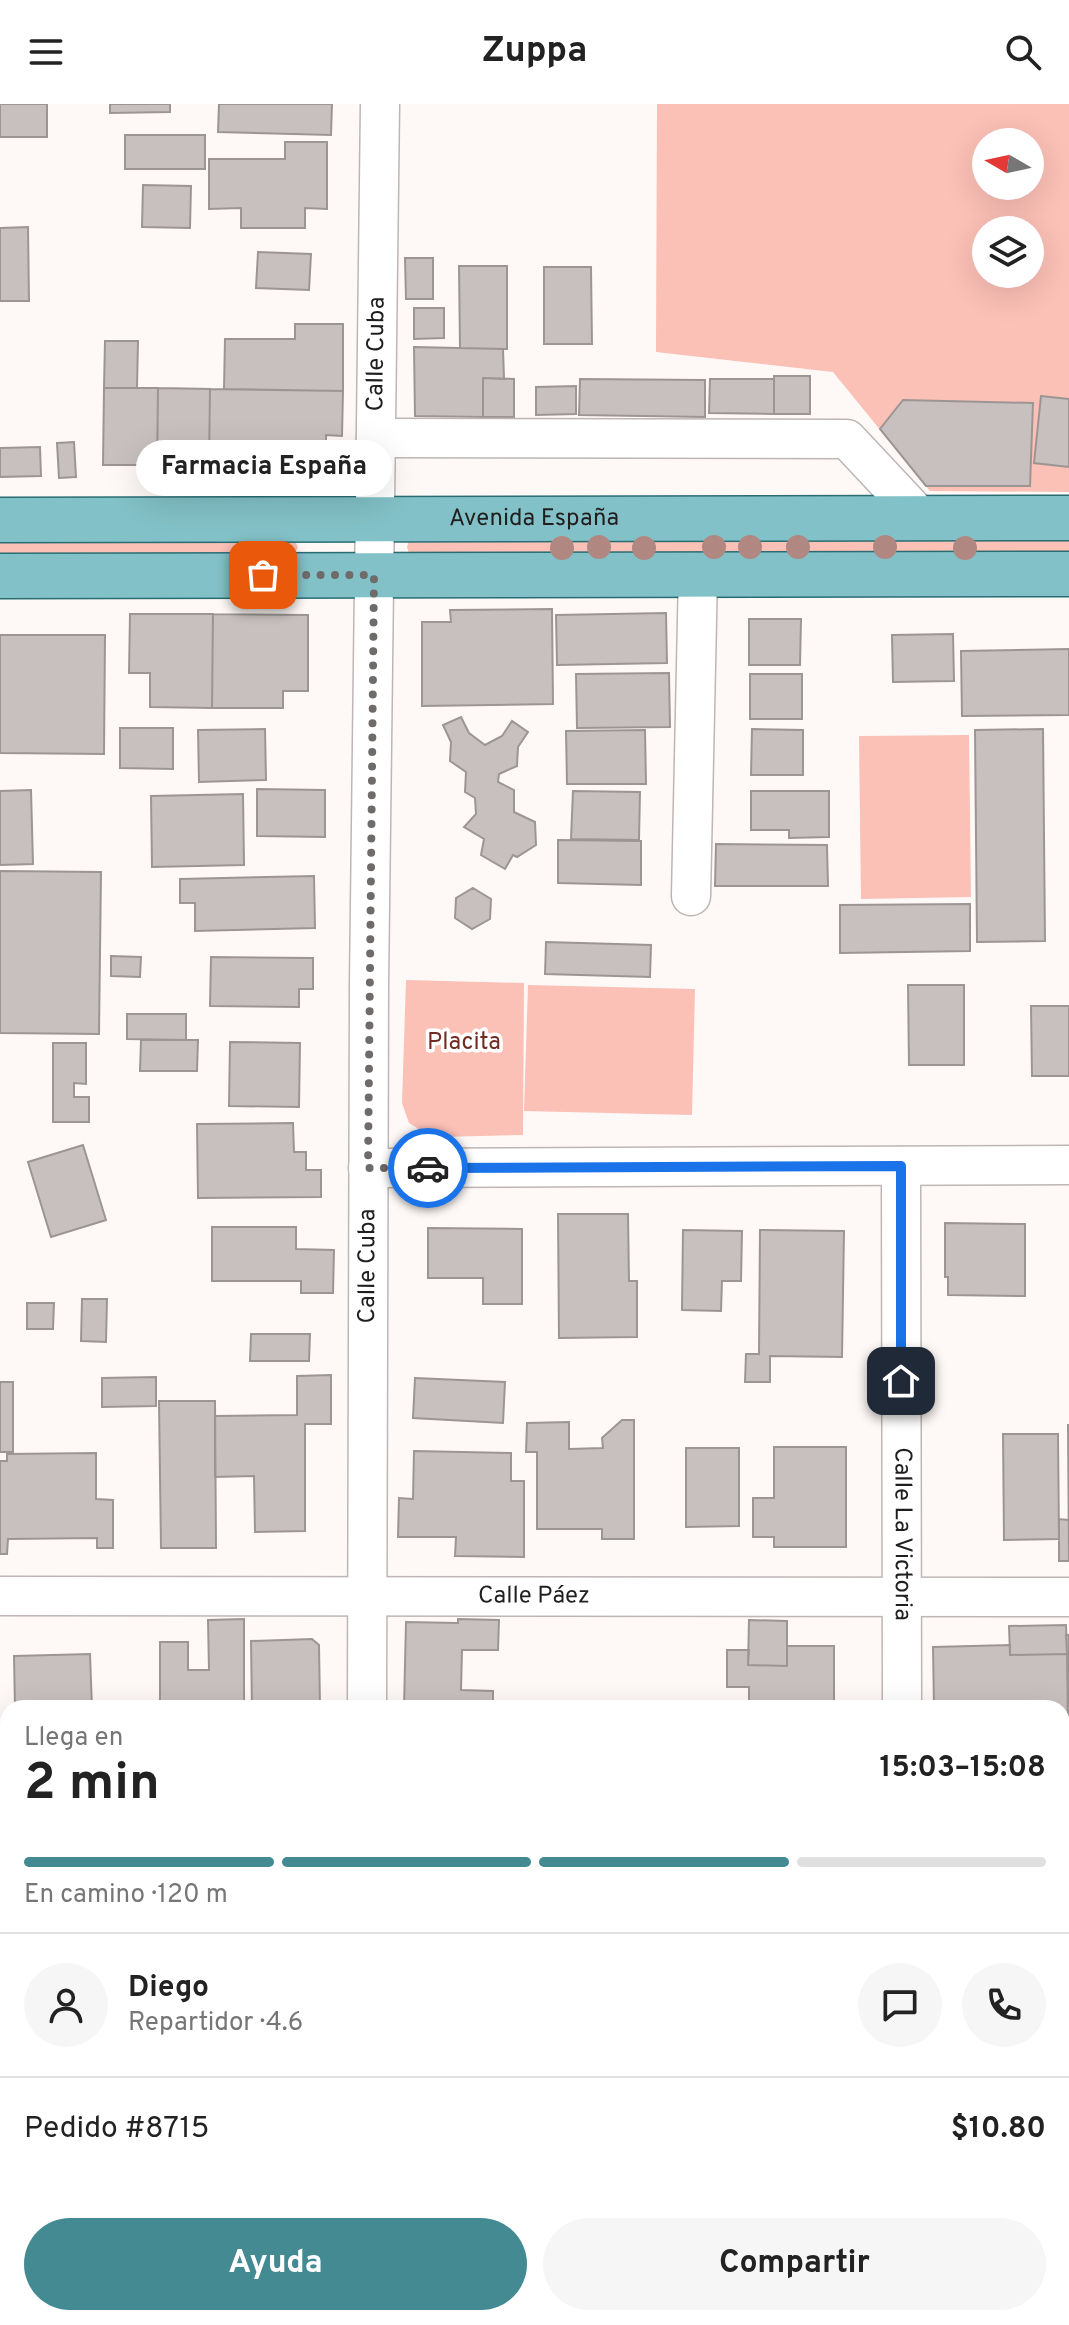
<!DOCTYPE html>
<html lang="es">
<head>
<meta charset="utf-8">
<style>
  :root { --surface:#fff; --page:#f6f6f6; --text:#222; --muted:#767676; --line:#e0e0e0; --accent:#438a92 }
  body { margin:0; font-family:Overpass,sans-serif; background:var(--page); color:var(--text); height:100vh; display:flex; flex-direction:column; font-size:30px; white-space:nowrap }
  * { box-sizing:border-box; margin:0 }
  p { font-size:26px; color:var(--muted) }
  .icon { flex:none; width:44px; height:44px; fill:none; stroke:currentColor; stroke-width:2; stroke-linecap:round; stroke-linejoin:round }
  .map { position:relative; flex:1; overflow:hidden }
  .details { position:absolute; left:0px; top:1596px; width:1070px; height:626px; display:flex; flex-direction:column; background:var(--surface); border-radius:24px 24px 0 0; box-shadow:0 8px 32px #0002 }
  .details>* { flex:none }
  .needle { width:52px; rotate:279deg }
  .buttons { position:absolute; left:972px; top:24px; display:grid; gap:16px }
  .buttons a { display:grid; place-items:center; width:72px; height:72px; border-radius:50%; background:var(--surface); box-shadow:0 8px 32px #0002; font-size:40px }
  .pin { position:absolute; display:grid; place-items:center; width:68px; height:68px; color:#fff; margin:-34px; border-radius:16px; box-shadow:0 4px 12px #0006 }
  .courier { position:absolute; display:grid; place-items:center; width:80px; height:80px; margin:-40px; border:6px solid #1a73e8; border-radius:50%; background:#fff; color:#222; box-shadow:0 2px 10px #0007 }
  .bubble { position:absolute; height:56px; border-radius:28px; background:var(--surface); box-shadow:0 8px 32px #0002; font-size:26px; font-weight:700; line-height:56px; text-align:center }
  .headline em { font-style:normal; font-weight:700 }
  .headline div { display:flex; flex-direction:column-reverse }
  .headline { display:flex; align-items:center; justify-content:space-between; height:136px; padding:0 24px }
  h1 { font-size:52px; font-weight:700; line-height:60px }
  .bar { display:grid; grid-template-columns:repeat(4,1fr); gap:12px 8px; align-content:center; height:96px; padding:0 24px }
  .bar i { height:10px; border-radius:6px; background:var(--line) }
  .bar .active { background:var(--accent) }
  .bar p { grid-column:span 4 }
  .line { display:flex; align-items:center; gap:20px; padding:0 24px; border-top:2px solid var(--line) }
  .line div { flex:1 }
  .round { display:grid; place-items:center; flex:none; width:84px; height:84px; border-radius:42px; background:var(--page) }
  .action { display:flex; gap:16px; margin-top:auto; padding:16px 24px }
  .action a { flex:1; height:92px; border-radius:48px; background:var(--accent); color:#fff; font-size:32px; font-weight:700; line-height:92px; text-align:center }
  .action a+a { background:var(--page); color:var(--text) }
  header { display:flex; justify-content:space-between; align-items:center; height:104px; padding:0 24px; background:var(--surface); font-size:36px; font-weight:700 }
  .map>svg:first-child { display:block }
  .green { fill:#fbc0b6; fill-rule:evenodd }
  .building { fill:#c7c0bf; stroke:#9c9594; stroke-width:2 }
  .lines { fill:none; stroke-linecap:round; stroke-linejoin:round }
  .minor-casing { stroke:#bdb6b5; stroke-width:41 }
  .major-casing { stroke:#296d73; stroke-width:47 }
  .minor { stroke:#fff; stroke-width:38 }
  .major { stroke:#82c1c7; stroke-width:44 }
  .tree { fill:#b08881 }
  .done { stroke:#6e6b6a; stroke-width:8; stroke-dasharray:0 14.4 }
  .route { stroke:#1a73e8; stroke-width:10 }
  .labels { text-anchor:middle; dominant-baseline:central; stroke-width:7; stroke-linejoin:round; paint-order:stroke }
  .street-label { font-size:24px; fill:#211e1e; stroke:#fff }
  .park-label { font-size:24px; fill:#712b21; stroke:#fff }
</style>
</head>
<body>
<header><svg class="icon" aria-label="menu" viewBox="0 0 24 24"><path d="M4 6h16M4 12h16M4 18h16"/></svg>Zuppa<svg class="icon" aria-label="search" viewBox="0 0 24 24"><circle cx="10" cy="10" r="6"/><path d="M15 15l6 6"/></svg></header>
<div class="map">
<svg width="1069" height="2221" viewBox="0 0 1069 2221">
  <rect width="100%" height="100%" fill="#fef9f7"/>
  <path class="green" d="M657,0H1069V388L930,387L833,268L656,248ZM986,38H1030V82H986ZM986,126H1030V170H986Z
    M1069,433V450L415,451L409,449L407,443L409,437Z
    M0,436L295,437L298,443L295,449L289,451L0,453Z
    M969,631L971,793L861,795L859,632Z
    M406,876L524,879L523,1031L442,1033L425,1029L409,1019L402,999Z
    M528,881L695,885L692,1011L524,1007Z"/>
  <path class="building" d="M0,0H47V33H0Z
    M110,0H170V8L110,9Z
    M219,0H332L331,31L218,28Z
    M125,31H205V65H125Z
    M285,38H327V105L305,104V124H241V104L209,105V55H285Z
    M143,81L191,82L190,124L142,123Z
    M28,123L29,197H0V124Z
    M258,148L311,150L309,186L256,184Z
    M405,154H433V195H406Z
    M459,162H507V245L460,244Z
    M544,163H591L592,240H544Z
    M414,204H444V234L414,235Z
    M295,220H343V287L224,285L225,235H295Z
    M105,237H138L137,284H104Z
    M414,243L503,245L504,275L483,274V313L415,312Z
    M774,272H810V310H774Z
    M483,274L514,275V313H483Z
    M580,275L705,276V313L579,311Z
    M710,275H774V310L709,309Z
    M576,282V310L536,311V283Z
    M104,284H158L157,361H103Z
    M158,284L210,285L209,358H195V383H157Z
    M210,285L343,287L342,332L326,331V359L209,358Z
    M1041,292L1069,295V363L1034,359Z
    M903,296L1033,299L1030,382H926L880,325Z
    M74,338L76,373L59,374L57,339Z
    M40,343L41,372L0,373V344Z
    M552,505L553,600L422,602V518H451L450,506Z
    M666,509L667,559L557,561L556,511Z
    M130,510H213L212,604L150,603V569H129Z
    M213,510L308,511V587H283V604H212Z
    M749,515H801L800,561H749Z
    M953,530L954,577L893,578L892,531Z
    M0,531H105L104,650L0,649Z
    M1069,545V611L962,612L961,547Z
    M669,569L670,623L577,624L576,570Z
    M750,570H802V615H750Z
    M461,613L469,629L485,641L502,632L512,617L528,628L518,643L517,662L499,670L498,678L514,686V708L535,718L536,741L517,753L513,751L505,765L481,751L484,735L464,723L476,710L475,694L465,688L466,668L450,657L451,638L443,621Z
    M120,624H173V665L120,664Z
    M265,625L266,676L199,678L198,626Z
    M752,625L803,626V671H751Z
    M1043,625L1045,837L977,838L975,626Z
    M645,626L646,680H567L566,627Z
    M257,685L325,686V733L257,732Z
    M31,686L33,760L0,761V687Z
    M573,687L640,688L639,736L571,735Z
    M751,687H829V733L789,734V726H751Z
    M243,690L244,761L152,763L151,692Z
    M558,736L641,737V781L558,779Z
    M716,740L827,741L828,782H715Z
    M0,767L101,768L99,930L0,929Z
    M314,772L315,824L195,827V799H180V775Z
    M473,784L491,795L490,815L472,825L455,814L456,794Z
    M970,800V847L840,849V801Z
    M546,838L651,841L650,873L545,870Z
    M111,852L141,853L140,873L111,872Z
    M211,853L313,854V885H299V903L210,902Z
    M908,881H964V961H909Z
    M1031,902H1069V972H1032Z
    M127,910H186V936L127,935Z
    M141,936H198L197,967H140Z
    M230,938L300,939L299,1003L229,1002Z
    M53,939H86V980L74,979V993H89V1018H53Z
    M293,1019L294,1048H306V1066H321V1093L198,1094L197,1020Z
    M83,1041L106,1116L51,1133L28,1058Z
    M558,1110H628L629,1177H637V1233L559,1234Z
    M945,1119L1025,1120V1192L948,1191V1173H945Z
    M212,1123H296V1145L334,1146L333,1189H301V1177H212Z
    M428,1124L522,1125V1200H483V1174H428Z
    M683,1126L742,1127L741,1177H722L721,1207L682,1206Z
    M760,1126L844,1127L842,1253L770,1252V1278H745L746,1250H759Z
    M82,1195H107L106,1238L81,1237Z
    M27,1199H54L53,1225H27Z
    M251,1230H310L309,1257H250Z
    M331,1271V1320H305V1427L255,1428L254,1372L215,1373V1312L297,1311V1272Z
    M156,1273V1302L102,1303V1274Z
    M415,1274L505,1278L503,1319L413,1314Z
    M0,1278H13V1348H0Z
    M159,1297H215L216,1444H161Z
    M622,1316H634V1435H602V1425H537V1348H526L527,1319L569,1318V1345L603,1344L602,1334Z
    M1068,1320L1069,1457H1059V1415L1069,1416Z
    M1003,1330H1058L1059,1435L1004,1436Z
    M774,1343H846V1443H774V1433H753V1394H774Z
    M686,1344H739V1422L686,1423Z
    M414,1347L511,1349V1377H524V1453L455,1452L456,1433H398L399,1394L413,1395Z
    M96,1349V1395L113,1396V1444H97V1434L8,1435L7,1450H0V1357H7V1350Z
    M244,1515V1604H160V1538H188V1566H209L208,1516Z
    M458,1515L499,1516L498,1546H462L461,1586L493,1587V1604H404L406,1518L458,1519Z
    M749,1516L787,1517V1562L748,1561Z
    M1066,1521L1067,1550L1010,1551L1009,1522Z
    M1066,1531H1069V1653L1067,1550Z
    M312,1535L319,1541L320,1604H252L251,1537Z
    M1010,1541V1551L1067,1550L1068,1624H1062V1604H934L933,1543Z
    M787,1542H834V1604H749V1583H727V1546H749L748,1561L787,1562Z
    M90,1550L92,1604H15L14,1552Z
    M1062,1624H1068L1069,1699H1062Z
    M1062,1715H1069L1066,1770H1062Z
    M0,1778H8V1834H0Z
    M1062,1825L1069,1826V1872L1062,1871Z
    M1062,1907H1069V1956H1062Z
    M1062,1956H1069V2008H1062Z
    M0,2047L8,2053V2134L0,2128Z
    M8,2214H76L72,2221H8Z
    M76,2214H141L137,2221H72Z
    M417,2214H520L519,2221H416Z
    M762,2214H867V2221H762Z"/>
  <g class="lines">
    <defs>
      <g id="minor">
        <path d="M376,334L847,335L921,414"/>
        <path d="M691,792L698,470"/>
        <path id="s1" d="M901,1062L902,1604"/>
        <path d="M368,1064L1069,1061"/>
        <path id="s2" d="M0,1492L1069,1493"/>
        <path id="s3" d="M367,1604L369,882L380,0"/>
        <path d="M0,2003L8,2009"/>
        <path d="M249,2214L267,2221"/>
        <path d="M374,2214V2221"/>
        <path d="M905,2214V2221"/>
      </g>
      <g id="major">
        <path id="s4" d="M0,416L1069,414"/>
        <path d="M0,472L1069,470"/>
      </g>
    </defs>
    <use href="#minor" class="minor-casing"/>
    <use href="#major" class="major-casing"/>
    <use href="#minor" class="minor"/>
    <use href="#major" class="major"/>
  </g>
  <g class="tree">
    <circle cx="599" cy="443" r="12"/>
    <circle cx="714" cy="443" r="12"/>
    <circle cx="750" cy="443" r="12"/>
    <circle cx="798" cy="443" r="12"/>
    <circle cx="885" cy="443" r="12"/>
    <circle cx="562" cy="444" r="12"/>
    <circle cx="644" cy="444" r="12"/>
    <circle cx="965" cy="444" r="12"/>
  </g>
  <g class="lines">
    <path class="done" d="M263,471H374L368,1064H428"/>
    <path class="route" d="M428,1064L901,1062V1277"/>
  </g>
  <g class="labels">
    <g class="street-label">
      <text stroke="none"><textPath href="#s3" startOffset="1354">Calle Cuba</textPath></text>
      <text stroke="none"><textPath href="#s4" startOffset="534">Avenida España</textPath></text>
      <text stroke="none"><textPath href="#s3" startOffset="442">Calle Cuba</textPath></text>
      <text stroke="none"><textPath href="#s1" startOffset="368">Calle La Victoria</textPath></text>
      <text stroke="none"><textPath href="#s2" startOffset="534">Calle Páez</textPath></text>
    </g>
    <g class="park-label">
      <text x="464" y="939">Placita</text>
    </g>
  </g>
</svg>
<div class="buttons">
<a><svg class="needle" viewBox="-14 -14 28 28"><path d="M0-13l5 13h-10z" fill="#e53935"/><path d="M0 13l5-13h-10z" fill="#767676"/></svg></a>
<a><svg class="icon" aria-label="layers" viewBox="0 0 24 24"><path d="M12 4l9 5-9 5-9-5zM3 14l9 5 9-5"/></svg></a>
</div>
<div class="pin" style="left:263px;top:471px;background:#ea580c"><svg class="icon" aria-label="bag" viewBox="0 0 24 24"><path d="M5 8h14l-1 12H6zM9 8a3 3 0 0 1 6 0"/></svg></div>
<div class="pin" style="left:901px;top:1277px;background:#1f2937"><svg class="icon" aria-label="home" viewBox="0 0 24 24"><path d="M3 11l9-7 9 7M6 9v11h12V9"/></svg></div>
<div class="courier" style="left:428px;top:1064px"><svg class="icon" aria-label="car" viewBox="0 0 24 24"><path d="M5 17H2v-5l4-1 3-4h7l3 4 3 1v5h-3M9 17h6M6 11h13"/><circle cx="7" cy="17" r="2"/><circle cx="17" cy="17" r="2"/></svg></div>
<div class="bubble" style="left:136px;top:336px;width:256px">Farmacia España</div>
<section class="details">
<div class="headline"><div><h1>2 min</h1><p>Llega en</p></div><em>15:03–15:08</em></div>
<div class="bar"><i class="active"></i><i class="active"></i><i class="active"></i><i></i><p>En camino · 120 m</p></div>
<div class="line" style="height:144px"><a class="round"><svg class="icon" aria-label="person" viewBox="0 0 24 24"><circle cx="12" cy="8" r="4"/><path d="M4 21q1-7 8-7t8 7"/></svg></a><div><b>Diego</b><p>Repartidor · 4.6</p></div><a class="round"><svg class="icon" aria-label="chat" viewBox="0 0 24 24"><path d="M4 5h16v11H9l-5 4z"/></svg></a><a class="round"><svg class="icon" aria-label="phone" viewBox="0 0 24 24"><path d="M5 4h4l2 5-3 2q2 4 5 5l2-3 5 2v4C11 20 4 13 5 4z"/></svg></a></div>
<div class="line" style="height:104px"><div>Pedido #8715</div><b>$10.80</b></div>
<div class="action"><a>Ayuda</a><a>Compartir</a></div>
</section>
</div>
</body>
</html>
